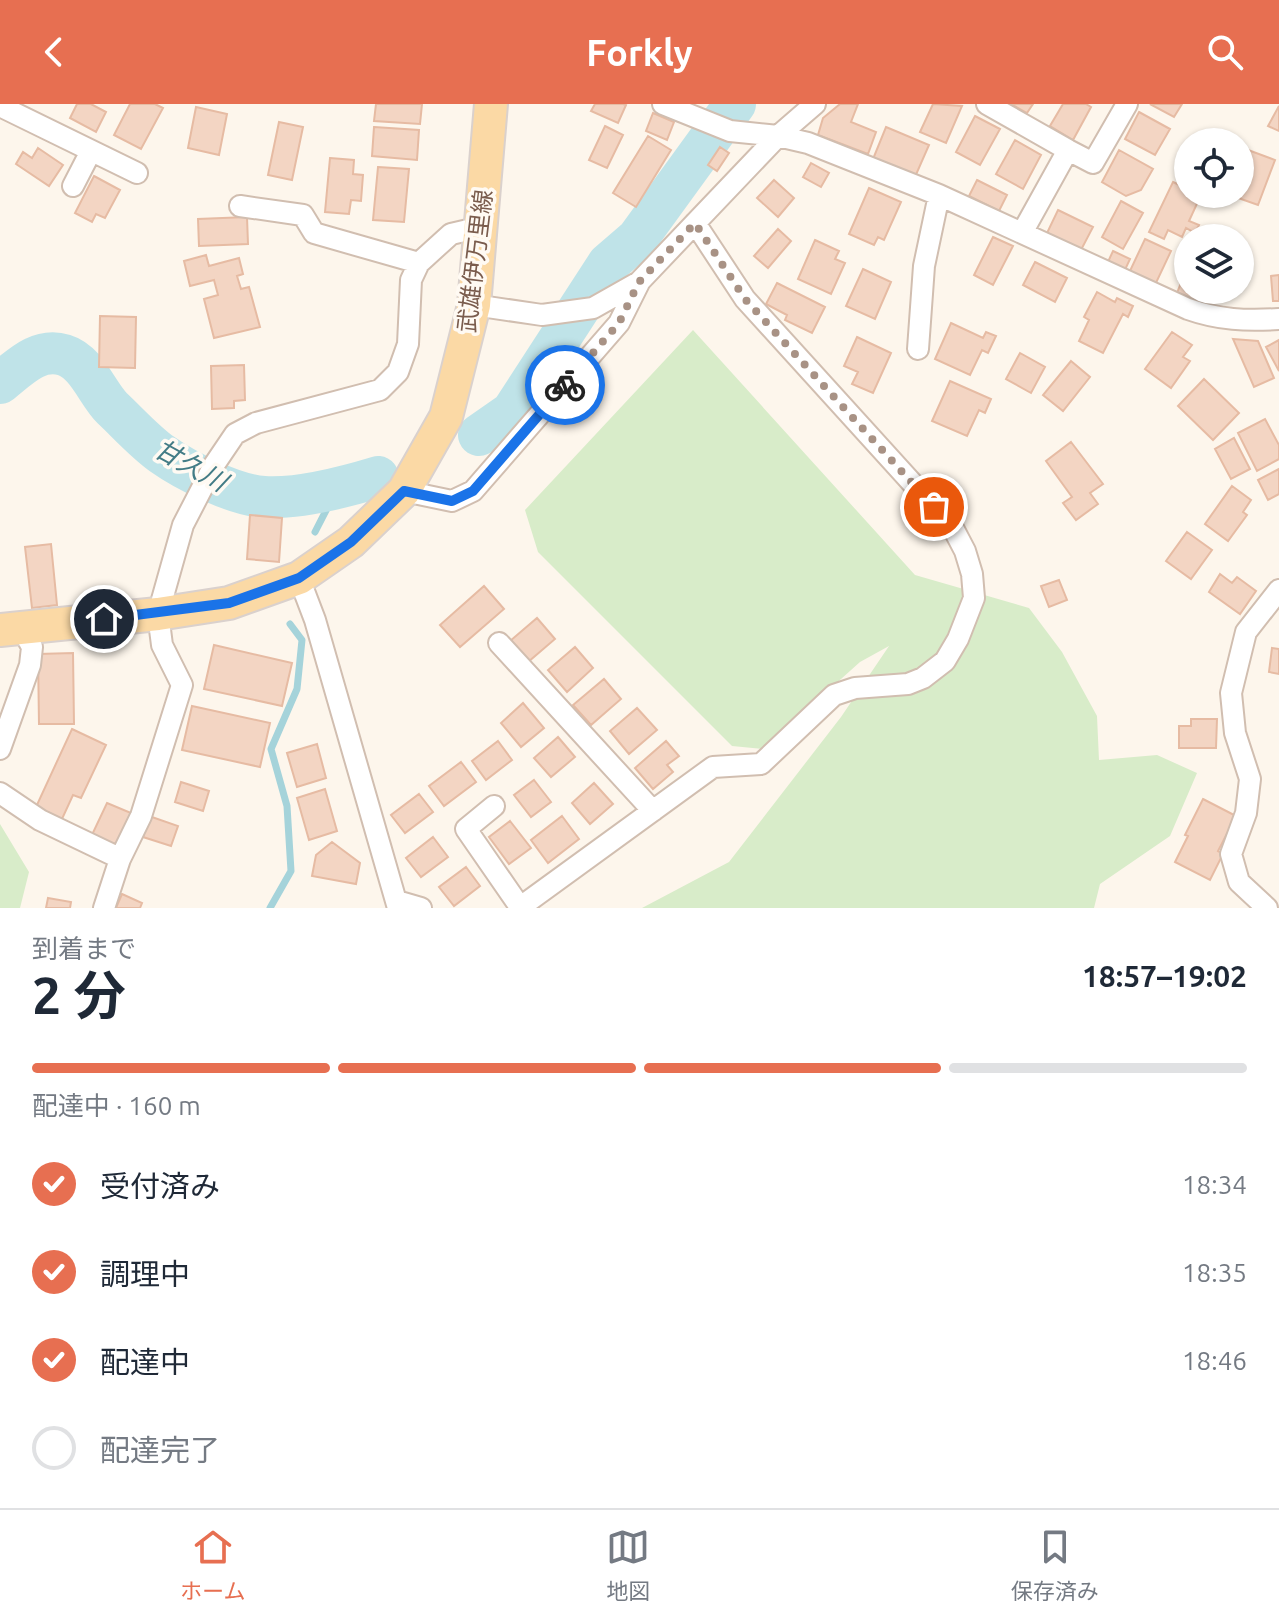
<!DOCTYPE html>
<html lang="ja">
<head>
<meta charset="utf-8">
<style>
  :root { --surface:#fff; --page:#f6f6f7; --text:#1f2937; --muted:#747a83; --line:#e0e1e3; --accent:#e76f51 }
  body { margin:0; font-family:Ubuntu,"Noto Sans JP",sans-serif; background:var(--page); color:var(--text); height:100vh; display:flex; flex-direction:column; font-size:30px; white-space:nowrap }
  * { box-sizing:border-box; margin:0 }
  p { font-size:26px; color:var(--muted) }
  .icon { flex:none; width:44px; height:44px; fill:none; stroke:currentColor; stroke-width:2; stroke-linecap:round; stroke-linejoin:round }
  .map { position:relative; height:804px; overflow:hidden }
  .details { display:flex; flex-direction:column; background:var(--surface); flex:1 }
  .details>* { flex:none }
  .buttons { position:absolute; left:1174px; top:24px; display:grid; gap:16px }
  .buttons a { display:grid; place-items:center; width:80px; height:80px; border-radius:50%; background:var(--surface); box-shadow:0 2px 6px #0004; font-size:40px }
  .pin { position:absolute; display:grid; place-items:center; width:68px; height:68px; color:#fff; margin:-34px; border:4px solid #fff; border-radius:50%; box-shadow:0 2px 8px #0007 }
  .courier { position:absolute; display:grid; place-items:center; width:80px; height:80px; margin:-40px; border:6px solid #1a73e8; border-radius:50%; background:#fff; color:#222; box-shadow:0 2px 10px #0007 }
  .head em { font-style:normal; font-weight:700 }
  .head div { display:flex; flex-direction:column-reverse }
  .head { display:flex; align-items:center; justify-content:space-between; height:136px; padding:0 32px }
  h1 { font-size:52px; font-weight:700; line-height:60px }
  .bar { display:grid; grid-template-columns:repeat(4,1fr); gap:12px 8px; align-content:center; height:96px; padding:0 32px }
  .bar i { height:10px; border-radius:6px; background:var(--line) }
  .bar .selected { background:var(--accent) }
  .bar p { grid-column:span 4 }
  ol { padding:0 32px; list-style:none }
  li { display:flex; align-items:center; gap:24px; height:88px }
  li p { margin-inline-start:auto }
  li .icon { padding:8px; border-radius:50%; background:var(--accent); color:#fff; stroke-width:4 }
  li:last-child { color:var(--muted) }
  li i { width:44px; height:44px; border:4px solid var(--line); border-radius:50% }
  header { display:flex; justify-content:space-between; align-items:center; height:104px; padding:0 32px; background:var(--accent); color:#fff; font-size:36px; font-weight:700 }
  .menu { display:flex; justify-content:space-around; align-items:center; height:112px; border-top:2px solid var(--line); background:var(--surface); font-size:22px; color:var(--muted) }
  .menu a { display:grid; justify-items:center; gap:4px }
  .menu .selected { color:var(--accent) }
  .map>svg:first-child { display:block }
  .green { fill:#d8ecc9 }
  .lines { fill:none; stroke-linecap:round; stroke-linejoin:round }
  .stream { stroke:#a5d3da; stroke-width:7 }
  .river { stroke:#bfe3e8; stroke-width:42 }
  .building { fill:#f3d5c3; stroke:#e6bba3; stroke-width:2 }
  .minor-casing { stroke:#d1beb0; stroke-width:24 }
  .primary-casing { stroke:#dad1cd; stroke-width:36 }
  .minor { stroke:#fff; stroke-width:20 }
  .primary { stroke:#fbd9a5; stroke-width:32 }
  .done { stroke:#a89285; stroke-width:8; stroke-dasharray:0 14.4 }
  .route { stroke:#1a73e8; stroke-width:10 }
  .labels { text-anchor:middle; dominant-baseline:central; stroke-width:7; stroke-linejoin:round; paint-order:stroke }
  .street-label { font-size:24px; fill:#7a5c4d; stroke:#fffaf3 }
  .water-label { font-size:26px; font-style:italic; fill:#437c86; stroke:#fffaf3 }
</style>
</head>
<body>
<header><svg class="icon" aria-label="back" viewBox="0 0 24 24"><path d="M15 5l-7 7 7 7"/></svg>Forkly<svg class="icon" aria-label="search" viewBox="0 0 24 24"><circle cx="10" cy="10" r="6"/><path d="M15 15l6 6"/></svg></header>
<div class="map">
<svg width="1279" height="804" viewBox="0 0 1279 804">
  <rect width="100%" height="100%" fill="#fdf6ec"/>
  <path class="green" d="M693,226L915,471L1029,504L1062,548L1097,612L1099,656L1157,651L1197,669L1170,732L1100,780L1094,804H642L729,758L841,613L889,542L860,558L763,645L732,642L538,448L525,406Z
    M0,720L29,768L20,804H0Z"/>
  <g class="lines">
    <path class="stream" d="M315,428L337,385
      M270,804L291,767L287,702L271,645L297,585L302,536L290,520"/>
    <path class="river" d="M0,279C19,264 38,243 64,251C87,258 97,289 112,304C128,319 145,338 162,350C186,367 234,391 264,393C298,395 345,383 378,373
      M479,331L512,308L608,160L637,135L735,0"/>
  </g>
  <path class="building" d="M77,0H91L106,8L96,28L70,14Z
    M130,0H155L163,4L141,45L114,31Z
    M376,0H422L420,20L374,17Z
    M595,0H623L626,1L618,19L591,7Z
    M840,0H858L851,18L876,28L868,50L818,31L823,14Z
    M933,0L962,2L946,39L920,28Z
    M1011,0H1033L1027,9Z
    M1063,0H1086L1091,3L1073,36L1050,22Z
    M1150,0H1182L1174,13Z
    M1279,2V27L1268,22Z
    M196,3L227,10L219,51L188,44Z
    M1139,8L1170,25L1155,51L1125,35Z
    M653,9L674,18L667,36L646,27Z
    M975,12L1000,25L980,61L956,48Z
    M279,18L303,23L292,76L268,71Z
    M605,22L623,31L607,64L589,56Z
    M374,23L419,26L417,56L372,52Z
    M886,23L929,41L915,73L873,55Z
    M648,32L671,46L636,103L613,89Z
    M1015,36L1041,51L1023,85L996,70Z
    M720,43L729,49L717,67L708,61Z
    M1240,43L1275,56L1258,101L1227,90H1240Z
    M38,44L63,61L49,82L16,60L23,48L32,54Z
    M1119,46L1153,65L1141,86L1126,92L1102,78Z
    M330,54L354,56L353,70L363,71L361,97L351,96L349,110L325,108Z
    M811,59L829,69L821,83L803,73Z
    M378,63L409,65L404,118L373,116Z
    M94,72L120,86L105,114L96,110L92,118L75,109Z
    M774,76L794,94L778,113L757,94Z
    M977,76L1007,91L999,107L969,92Z
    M1173,78L1188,85V90L1201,91L1189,117L1199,121L1195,129L1186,124L1182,133L1168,126L1164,135L1149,128Z
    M869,84L901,98L884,136L878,133L874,141L849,130Z
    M1121,97L1143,109L1123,145L1102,133Z
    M1058,106L1093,123L1081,146L1047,129Z
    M247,113L248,140L199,142L198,115Z
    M778,125L791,137L768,164L754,152Z
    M993,133L1013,142L993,181L974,171Z
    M1145,135L1171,147L1155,181L1129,169Z
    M815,136L839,147L835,155L845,159L831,190L798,175Z
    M1113,147L1130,155L1124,168L1107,160Z
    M206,151L209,162L239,154L243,170L237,172L241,185L249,183L260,223L214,234L204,195L218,191L214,176L190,182L184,157Z
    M1035,158L1067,174L1055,198L1023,181Z
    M1188,161V186H1223L1222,190L1216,187L1210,203L1177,189Z
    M863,165L891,178L875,215L846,202Z
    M1279,171V197H1273L1271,172Z
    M777,179L825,203L812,229L785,216L787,211L766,200Z
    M1097,188L1115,198L1117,194L1133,202L1128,213L1123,210L1103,249L1079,237L1089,216L1084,213Z
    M100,212L136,213L135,264L99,263Z
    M951,219L983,234L986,228L996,232L988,249L982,246L970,271L935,255Z
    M1172,228L1192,241L1183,253L1190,257L1171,284L1145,265Z
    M857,233L891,249L873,289L852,280L858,268L844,262Z
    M1233,235L1258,237L1274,274L1254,283Z
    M1279,236V267L1266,243Z
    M1020,249L1045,263L1031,289L1006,275Z
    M1071,257L1090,273L1063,307L1043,291Z
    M244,261L245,296L234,297V304L212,305L211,262Z
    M1204,275L1239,309L1213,336L1178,302Z
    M950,277L991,295L985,309L979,306L967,332L932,317Z
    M1265,315L1279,341V355L1257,367L1238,329Z
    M1234,334L1250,365L1231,375L1215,345Z
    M1071,338L1103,380L1090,389L1098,400L1076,416L1063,399L1072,393L1046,357Z
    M1279,365V390L1268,396L1258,376Z
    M1232,382L1251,396L1243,408L1247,411L1228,437L1205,420Z
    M250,411L282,414L279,458L247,455Z
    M1187,428L1212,446L1191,475L1166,457Z
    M51,440L57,501L32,504L25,443Z
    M1220,470L1232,479L1237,473L1256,487L1240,510L1209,488Z
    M1059,476L1067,496L1049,503L1041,482Z
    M484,482L504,505L460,543L440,521Z
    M537,514L555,535L528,558L510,537Z
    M214,541L292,559L282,602L204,585Z
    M575,543L593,564L567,588L548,566Z
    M1272,544L1279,545V570L1269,568Z
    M73,549L74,620H39L38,550Z
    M604,575L621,595L591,621L573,601Z
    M523,599L544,624L521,643L501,619Z
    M192,602L270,619L260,663L182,646Z
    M637,604L657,626L629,650L610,627Z
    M1191,615H1217L1216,644H1179V622H1191Z
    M72,625L106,641L81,694L73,691L62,715L36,703Z
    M558,633L575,653L551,673L534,654Z
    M498,637L512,656L486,676L472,657Z
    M666,637L679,652L667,661L673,668L653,685L635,664Z
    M317,640L326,674L297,683L287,649Z
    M461,658L476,678L444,702L429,682Z
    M534,676L551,698L531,713L514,691Z
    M181,678L209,687L203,707L175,698Z
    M594,679L613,700L590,720L572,699Z
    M325,685L337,727L309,736L297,694Z
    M419,690L433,708L405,729L391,711Z
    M1203,695L1236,712L1218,747L1223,750L1210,776L1175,758L1188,732L1185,731Z
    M107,699L131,709L114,746L90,735Z
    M149,712L178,722L171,742L143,733Z
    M562,712L579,735L548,759L531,736Z
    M510,717L531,744L509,760L489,733Z
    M433,733L448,753L421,773L406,754Z
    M332,738L360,759L356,780L312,772L316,751Z
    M466,763L480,782L454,802L439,783Z
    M122,790L142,799L140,804H116Z
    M48,794L71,798L70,804H46Z"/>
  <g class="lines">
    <defs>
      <path id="minor" d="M663,0L730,27L778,32L808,39L939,91L1188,205C1219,216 1246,217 1279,215
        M987,0L1068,46L1022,129
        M0,2L137,69
        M1068,46L1093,59L1127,0
        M73,82L91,47
        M240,102L303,111L314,129L419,159
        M474,201L542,211L593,204L639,178L778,32L815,0
        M918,245L924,162L939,91
        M404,387L452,397L473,387L619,219L639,179
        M299,474L315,516L398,804
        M499,539L653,707
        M0,645L30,561L32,543L21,523
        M0,689L40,716L113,751
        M494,702L466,725L520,803
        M397,797L421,804
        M104,804L120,755L141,712L182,581L162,541L158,510L183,421L214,361L235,330L256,319L380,286L398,268L408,240L411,176L419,159L451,130L481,123
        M519,804L713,663L761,660L834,591L855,584L908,580L923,574L945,557L958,535L974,494L972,470L965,447L953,424L745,195L695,119
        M1267,804L1239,778L1231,750L1246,709L1250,675L1235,629L1231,589L1246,528L1279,486"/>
      <path id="primary" d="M0,526L158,510L229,499L299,474L351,438L404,387L446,313L474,201L491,0"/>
    </defs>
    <use href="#minor" class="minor-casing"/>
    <use href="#primary" class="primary-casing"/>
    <use href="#minor" class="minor"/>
    <use href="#primary" class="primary"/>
  </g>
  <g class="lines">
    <path class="done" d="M565,281L619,219L639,178L695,119L745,195L934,403"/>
    <path class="route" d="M104,515L229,499L299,474L351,438L404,387L452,397L473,387L565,281"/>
  </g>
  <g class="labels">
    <g class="street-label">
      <text transform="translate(475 157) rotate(-83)">武雄伊万里線</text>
    </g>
    <g class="water-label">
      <text transform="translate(191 361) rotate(29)">甘久川</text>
    </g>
  </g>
</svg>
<div class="buttons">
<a><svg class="icon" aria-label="locate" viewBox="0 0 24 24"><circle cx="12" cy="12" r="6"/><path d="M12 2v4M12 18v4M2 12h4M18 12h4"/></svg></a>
<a><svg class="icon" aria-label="layers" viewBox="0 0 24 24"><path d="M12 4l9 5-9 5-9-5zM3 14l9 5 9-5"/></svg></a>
</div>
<div class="pin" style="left:934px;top:403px;background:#ea580c"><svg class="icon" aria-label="bag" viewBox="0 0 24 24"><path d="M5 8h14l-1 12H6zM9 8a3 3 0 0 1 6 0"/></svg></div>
<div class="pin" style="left:104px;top:515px;background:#1f2937"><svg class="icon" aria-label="home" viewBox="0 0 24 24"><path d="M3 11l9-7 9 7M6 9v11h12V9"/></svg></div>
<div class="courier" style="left:565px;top:281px"><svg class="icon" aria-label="bike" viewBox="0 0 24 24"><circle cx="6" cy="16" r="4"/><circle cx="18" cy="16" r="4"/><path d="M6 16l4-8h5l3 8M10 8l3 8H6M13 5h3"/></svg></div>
</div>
<section class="details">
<div class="head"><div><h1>2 分</h1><p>到着まで</p></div><em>18:57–19:02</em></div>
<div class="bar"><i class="selected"></i><i class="selected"></i><i class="selected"></i><i></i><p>配達中 · 160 m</p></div>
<ol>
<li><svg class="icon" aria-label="check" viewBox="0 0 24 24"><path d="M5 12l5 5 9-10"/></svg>受付済み<p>18:34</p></li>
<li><svg class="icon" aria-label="check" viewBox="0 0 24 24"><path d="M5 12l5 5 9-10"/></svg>調理中<p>18:35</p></li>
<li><svg class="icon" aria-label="check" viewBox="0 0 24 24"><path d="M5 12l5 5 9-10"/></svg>配達中<p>18:46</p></li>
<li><i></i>配達完了</li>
</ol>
</section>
<nav class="menu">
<a class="selected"><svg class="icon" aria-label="home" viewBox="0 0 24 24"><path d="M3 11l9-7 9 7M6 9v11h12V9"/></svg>ホーム</a>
<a><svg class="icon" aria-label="map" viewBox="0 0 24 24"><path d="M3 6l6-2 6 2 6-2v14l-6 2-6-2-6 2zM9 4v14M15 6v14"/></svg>地図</a>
<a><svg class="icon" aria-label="saved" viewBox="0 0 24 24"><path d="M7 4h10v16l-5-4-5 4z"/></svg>保存済み</a>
</nav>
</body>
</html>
